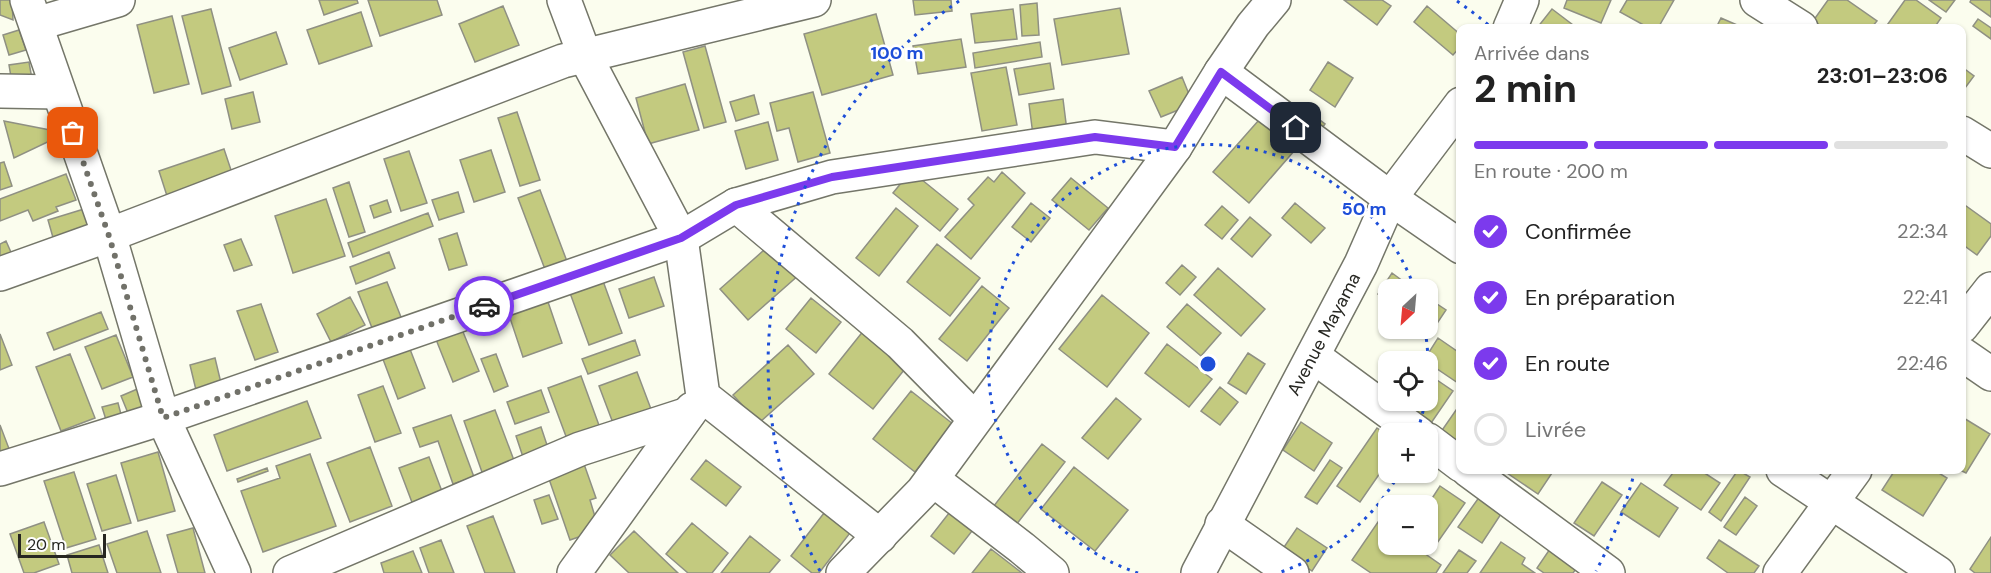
<!DOCTYPE html>
<html lang="fr">
<head>
<meta charset="utf-8">
<style>
  :root { --surface:#fff; --page:#f6f6f6; --text:#222; --muted:#767676; --line:#e0e0e0; --accent:#7c3aed }
  body { margin:0; font-family:"DM Sans",sans-serif; background:var(--page); color:var(--text); height:100vh; display:flex; flex-direction:column; font-size:22px; white-space:nowrap }
  * { box-sizing:border-box; margin:0 }
  p { font-size:20px; color:var(--muted) }
  .icon { flex:none; width:33px; height:33px; fill:none; stroke:currentColor; stroke-width:2; stroke-linecap:round; stroke-linejoin:round }
  .map { position:relative; flex:1; overflow:hidden }
  .sheet { position:absolute; left:1456px; top:24px; width:510px; height:450px; display:flex; flex-direction:column; background:var(--surface); border-radius:12px; box-shadow:0 2px 4px #0004 }
  .sheet>* { flex:none }
  .needle { width:39px; rotate:206deg }
  .buttons { position:absolute; left:1378px; top:279px; display:grid; gap:12px }
  .buttons a { display:grid; place-items:center; width:60px; height:60px; border-radius:12px; background:var(--surface); box-shadow:0 2px 4px #0004; font-size:30px }
  .scale { position:absolute; left:18px; bottom:15px; width:88px; box-sizing:border-box; padding-left:6px; border:3px solid #262621; border-top:0; font-size:16px; line-height:21px; white-space:nowrap; color:#262621; -webkit-text-stroke:4px #fff; paint-order:stroke }
  .pin { position:absolute; display:grid; place-items:center; width:51px; height:51px; color:#fff; margin:-26px; border-radius:12px; box-shadow:0 3px 9px #0006 }
  .courier { position:absolute; display:grid; place-items:center; width:60px; height:60px; margin:-30px; border:4px solid #7c3aed; border-radius:50%; background:#fff; color:#222; box-shadow:0 2px 8px #0007 }
  .summary em { font-style:normal; font-weight:700 }
  .summary div { display:flex; flex-direction:column-reverse }
  .summary { display:flex; align-items:center; justify-content:space-between; height:102px; padding:0 18px }
  h1 { font-size:39px; font-weight:700; line-height:45px }
  .bar { display:grid; grid-template-columns:repeat(4,1fr); gap:9px 6px; align-content:center; height:72px; padding:0 18px }
  .bar i { height:8px; border-radius:4px; background:var(--line) }
  .bar .on { background:var(--accent) }
  .bar p { grid-column:span 4 }
  ol { padding:0 18px; list-style:none }
  li { display:flex; align-items:center; gap:18px; height:66px }
  li p { margin-inline-start:auto }
  li .icon { padding:6px; border-radius:50%; background:var(--accent); color:#fff; stroke-width:4 }
  li:last-child { color:var(--muted) }
  li i { width:33px; height:33px; border:3px solid var(--line); border-radius:50% }
  .map>svg:first-child { display:block }
  .building { fill:#c3ca7f; stroke:#8f9083; stroke-width:1.5 }
  .lines { fill:none; stroke-linecap:round; stroke-linejoin:round }
  .minor-casing { stroke:#747669; stroke-width:36 }
  .minor { stroke:#fff; stroke-width:33 }
  .done { stroke:#717169; stroke-width:6; stroke-dasharray:0 10.8 }
  .route { stroke:#7c3aed; stroke-width:8 }
  .ring { fill:none; stroke:#1d4ed8; stroke-width:3; stroke-dasharray:3 6 }
  .labels { text-anchor:middle; dominant-baseline:central; stroke-width:5; stroke-linejoin:round; paint-order:stroke }
  .street-label { font-size:18px; fill:#262621; stroke:#fff }
  .centre { fill:#1d4ed8; stroke:#fff; stroke-width:3 }
  .ring-label { font-size:18px; text-anchor:middle; font-weight:bold; fill:#1d4ed8; stroke:#fff; stroke-width:5; stroke-linejoin:round; paint-order:stroke }
</style>
</head>
<body>
<div class="map">
<svg width="1991" height="573" viewBox="0 0 1991 573">
  <rect width="100%" height="100%" fill="#fbfdee"/>
  <path class="building" d="M0,0H12L13,20L0,15Z
    M319,0H357L358,3L324,15Z
    M368,0H437L442,15L380,36Z
    M913,0H951L952,11L915,15Z
    M1344,0H1382L1391,6L1377,25Z
    M1567,0H1611L1601,23L1564,8Z
    M1627,0H1674L1658,28H1649L1620,12Z
    M1828,0H1847L1877,21L1871,28H1824L1813,21Z
    M1905,0H1916L1941,18L1934,28H1885Z
    M1929,0H1955L1946,12Z
    M1971,0H1991V17L1970,2Z
    M1037,3L1039,35L1022,36L1020,5Z
    M503,6L519,45L475,62L459,24Z
    M1427,6L1461,35V46L1453,55L1414,22Z
    M1120,8L1129,54L1062,65L1054,19Z
    M211,9L231,86L202,94L182,16Z
    M1013,9L1017,39L975,43L971,14Z
    M1552,9L1577,28H1537Z
    M361,12L372,46L319,64L307,30Z
    M876,14L893,75L822,95L804,34Z
    M172,16L189,84L154,93L137,25Z
    M1721,18L1744,28H1716Z
    M1978,19L1991,28V39L1973,26Z
    M19,30L26,50L9,55L3,35Z
    M276,32L287,64L240,80L229,48Z
    M961,39L966,67L918,74L913,46Z
    M1040,42L1042,57L975,68L973,53Z
    M705,46L726,122L704,128L683,52Z
    M29,62L33,85L13,89L9,65Z
    M1328,62L1353,78L1335,107L1310,90Z
    M1050,63L1054,89L1019,95L1014,69Z
    M1006,67L1017,125L982,131L971,73Z
    M1962,67L1974,76L1962,92Z
    M1182,77L1193,104L1161,117L1149,91Z
    M685,84L699,130L648,144L636,98Z
    M253,92L260,122L232,129L225,99Z
    M813,92L830,153L798,162L789,128L777,131L770,103Z
    M754,95L759,114L736,121L730,102Z
    M1063,99L1067,131L1033,135L1029,104Z
    M1298,103L1325,124L1316,137L1289,116Z
    M517,112L540,180L520,186L498,118Z
    M1266,112L1301,143L1249,203L1213,172Z
    M4,121L50,130L58,137L14,158Z
    M768,122L778,160L746,169L735,131Z
    M224,149L233,176L168,199L159,171Z
    M491,150L505,192L474,202L460,160Z
    M409,151L427,203L401,211L384,159Z
    M4,162L12,186L0,190V163Z
    M911,171L958,209L940,231L893,193Z
    M1002,172L1025,193L971,259L945,237L974,205L968,199L988,177L994,182Z
    M66,174L76,200L56,207L58,211L33,221L28,210L0,221V199Z
    M1071,178L1108,208L1089,230L1052,200Z
    M349,182L365,232L349,237L333,188Z
    M540,190L568,264L546,272L518,198Z
    M458,192L464,212L439,220L432,200Z
    M326,199L345,256L293,273L275,216Z
    M387,200L391,212L374,218L370,206Z
    M1031,203L1050,218L1031,242L1012,227Z
    M1295,203L1325,228L1311,243L1282,218Z
    M1962,203L1991,224V236L1977,255L1962,244Z
    M1222,206L1238,220L1222,239L1205,225Z
    M896,208L918,226L879,276L856,258Z
    M84,209L90,230L54,241L48,220Z
    M428,213L433,226L353,257L348,243Z
    M1250,217L1271,235L1252,257L1231,239Z
    M457,233L467,265L449,270L439,239Z
    M241,239L252,265L234,271L224,245Z
    M6,241L14,259L0,265V244Z
    M772,243L800,274L748,320L720,289Z
    M937,244L980,278L950,316L907,282Z
    M389,252L395,268L356,284L350,267Z
    M1182,265L1196,277L1180,295L1166,283Z
    M1218,268L1265,309L1241,336L1194,295Z
    M1392,273L1415,290H1389V302L1378,294Z
    M654,277L664,306L629,318L619,289Z
    M603,281L622,333L589,345L570,293Z
    M387,282L403,322L374,333L358,292Z
    M982,286L1009,308L967,361L939,339Z
    M1102,295L1149,333L1107,387L1059,349Z
    M546,296L562,343L523,357L507,309Z
    M350,297L365,325L331,342L317,314Z
    M811,298L841,322L816,353L786,329Z
    M1428,298L1446,310L1432,331L1428,328Z
    M261,304L278,352L255,360L237,311Z
    M1187,304L1221,333L1201,356L1167,327Z
    M101,312L108,329L54,350L47,333Z
    M868,325L912,360L873,409L829,374Z
    M461,327L479,371L453,382L435,337Z
    M0,334L12,365L0,370Z
    M116,335L133,377L102,389L85,347Z
    M1438,338L1461,354V379L1458,383L1424,360Z
    M635,340L640,355L588,374L582,359Z
    M408,344L425,388L398,399L381,354Z
    M1167,344L1212,379L1189,407L1145,373Z
    M788,345L814,374L759,423L733,395Z
    M1248,353L1265,364L1246,394L1228,383Z
    M70,354L95,418L61,431L36,367Z
    M496,354L508,386L494,392L481,359Z
    M215,358L221,383L196,390L190,365Z
    M637,372L654,417L616,431L599,386Z
    M581,376L600,428L567,439L548,388Z
    M1434,378L1453,391L1427,429L1409,416L1419,400H1428V387Z
    M383,386L401,433L375,442L358,395Z
    M142,387L151,409L130,418L121,396Z
    M1220,387L1238,402L1220,425L1201,411Z
    M541,390L549,412L515,424L507,402Z
    M911,391L953,424L915,472L873,439Z
    M1116,398L1141,419L1108,459L1082,438Z
    M307,401L321,438L227,471L214,435Z
    M118,403L122,418L107,423L102,407Z
    M1461,403V452L1438,436Z
    M495,410L515,463L483,475L464,421Z
    M451,415L474,477L453,484L438,441L420,447L413,428Z
    M1962,417L1990,434L1966,473L1960,470H1962Z
    M1301,422L1332,443L1314,471L1283,450Z
    M0,425L11,454L0,458Z
    M541,427L550,454L525,463L516,436Z
    M1377,428L1389,436V460L1360,502L1337,486Z
    M1042,444L1065,462L1016,525L993,507Z
    M370,447L392,506L350,522L327,463Z
    M158,452L175,511L138,521L121,463Z
    M310,454L336,526L263,552L241,491L280,478L276,466Z
    M429,457L443,494L413,505L399,468Z
    M706,460L741,487L726,506L691,479Z
    M1330,460L1342,468L1317,504L1305,497Z
    M584,464L596,498L590,500L599,530L570,540L548,476Z
    M1074,467L1128,510L1095,551L1041,509Z
    M267,468L268,471L238,482L237,479Z
    M1509,470H1554L1538,494L1507,473Z
    M1675,470H1700L1720,483L1701,510L1664,485Z
    M1738,470L1750,477L1721,521L1709,512Z
    M1895,470H1934L1947,478L1923,516L1882,490Z
    M74,472L96,539L66,548L44,481Z
    M116,475L131,523L102,531L87,484Z
    M1602,482L1622,495L1594,536L1574,523Z
    M1641,483L1678,508L1659,537L1621,512Z
    M1440,486L1465,503L1435,546L1428,541L1427,506Z
    M549,495L558,519L542,524L534,500Z
    M1480,496L1503,511L1482,543L1458,527Z
    M1745,497L1757,506L1736,535L1724,527Z
    M953,508L976,526L954,554L931,536Z
    M824,513L850,533L819,573H812L791,556Z
    M493,516L515,573H485L467,526Z
    M44,522L59,564L34,573H24L10,534Z
    M1378,522L1389,530V544H1411L1441,565L1436,573H1371L1352,560Z
    M692,523L728,553L712,573H688L666,554Z
    M193,528L205,573H178L167,535Z
    M1297,528L1327,548L1312,571L1282,550Z
    M147,531L161,573H117L107,544Z
    M634,531L678,573H629L610,555Z
    M750,536L780,560L769,573H721Z
    M1991,537V573H1975L1970,569Z
    M441,540L454,573H429L420,548Z
    M1719,540L1759,566L1754,573H1728L1707,558Z
    M1501,542L1525,558L1522,564L1535,573H1480Z
    M1554,543L1581,562L1573,573H1544L1537,568Z
    M99,545L108,573H72L67,555Z
    M991,549L1022,573H972Z
    M1459,550L1476,561L1467,573H1443Z
    M413,551L422,573H384L381,563Z"/>
  <g class="lines">
    <defs>
      <g id="minor">
        <path d="M27,0L109,235L163,418L234,573"/>
        <path d="M564,0L585,56L681,238L703,396L880,536"/>
        <path d="M1757,0L1801,28"/>
        <path d="M36,24L118,0"/>
        <path d="M1510,28L1522,0"/>
        <path d="M1221,72L1390,198L1461,247"/>
        <path d="M0,91L58,92"/>
        <path d="M1962,133L1991,151"/>
        <path d="M736,205L900,343L975,419"/>
        <path d="M0,274L109,235L563,61L814,0"/>
        <path d="M1962,326L1991,289"/>
        <path d="M1962,354L1991,374"/>
        <path d="M1313,356L1419,434"/>
        <path d="M1428,440L1461,465"/>
        <path d="M0,469L163,418L681,238L736,205L832,177L1095,137L1175,147"/>
        <path d="M1468,470L1608,573"/>
        <path d="M1783,470L1938,573"/>
        <path d="M932,479L1022,548L1052,573"/>
        <path d="M1222,524L1292,573"/>
        <path d="M290,573L580,449L688,414"/>
        <path d="M574,573L692,409"/>
        <path d="M843,573L923,491L1175,147L1221,72L1253,25L1274,0"/>
        <path id="s1" d="M1198,573L1361,264L1390,198L1461,104"/>
        <path d="M1780,573L1855,470"/>
      </g>
    </defs>
    <use href="#minor" class="minor-casing"/>
    <use href="#minor" class="minor"/>
  </g>
  <g class="lines">
    <path class="done" d="M73,133L109,236L163,418L484,306"/>
    <path class="route" d="M484,306L681,238L736,205L832,177L1095,137L1175,147L1221,72L1296,128"/>
  </g>
  <g class="ring">
    <path d="M1425 402A220 220 0 0 1 1417 432M1399 474A220 220 0 0 1 1278 573M1138 573A220 220 0 1 1 1415 289M1425 330A220 220 0 0 1 1428 360"/>
    <path d="M1635 470A440 440 0 0 1 1596 571M820 571A440 440 0 0 1 959 1M1457 1A440 440 0 0 1 1491 27"/>
  </g>
  <g class="labels">
    <g class="street-label">
      <text stroke="none"><textPath href="#s1" startOffset="270">Avenue Mayama</textPath></text>
    </g>
  </g>
  <circle cx="1208" cy="364" r="9" class="centre"/>
  <g class="ring-label">
    <text x="897" y="59">100 m</text>
    <text x="1364" y="215">50 m</text>
  </g>
</svg>
<div class="buttons">
<a><svg class="needle" viewBox="-14 -14 28 28"><path d="M0-13l5 13h-10z" fill="#e53935"/><path d="M0 13l5-13h-10z" fill="#767676"/></svg></a>
<a><svg class="icon" aria-label="locate" viewBox="0 0 24 24"><circle cx="12" cy="12" r="6"/><path d="M12 2v4M12 18v4M2 12h4M18 12h4"/></svg></a>
<a>+</a>
<a>−</a>
</div>
<div class="scale">20 m</div>
<div class="pin" style="left:73px;top:133px;background:#ea580c"><svg class="icon" aria-label="bag" viewBox="0 0 24 24"><path d="M5 8h14l-1 12H6zM9 8a3 3 0 0 1 6 0"/></svg></div>
<div class="pin" style="left:1296px;top:128px;background:#1f2937"><svg class="icon" aria-label="home" viewBox="0 0 24 24"><path d="M3 11l9-7 9 7M6 9v11h12V9"/></svg></div>
<div class="courier" style="left:484px;top:306px"><svg class="icon" aria-label="car" viewBox="0 0 24 24"><path d="M5 17H2v-5l4-1 3-4h7l3 4 3 1v5h-3M9 17h6M6 11h13"/><circle cx="7" cy="17" r="2"/><circle cx="17" cy="17" r="2"/></svg></div>
<section class="sheet">
<div class="summary"><div><h1>2 min</h1><p>Arrivée dans</p></div><em>23:01–23:06</em></div>
<div class="bar"><i class="on"></i><i class="on"></i><i class="on"></i><i></i><p>En route · 200 m</p></div>
<ol>
<li><svg class="icon" aria-label="check" viewBox="0 0 24 24"><path d="M5 12l5 5 9-10"/></svg>Confirmée<p>22:34</p></li>
<li><svg class="icon" aria-label="check" viewBox="0 0 24 24"><path d="M5 12l5 5 9-10"/></svg>En préparation<p>22:41</p></li>
<li><svg class="icon" aria-label="check" viewBox="0 0 24 24"><path d="M5 12l5 5 9-10"/></svg>En route<p>22:46</p></li>
<li><i></i>Livrée</li>
</ol>
</section>
</div>
</body>
</html>
